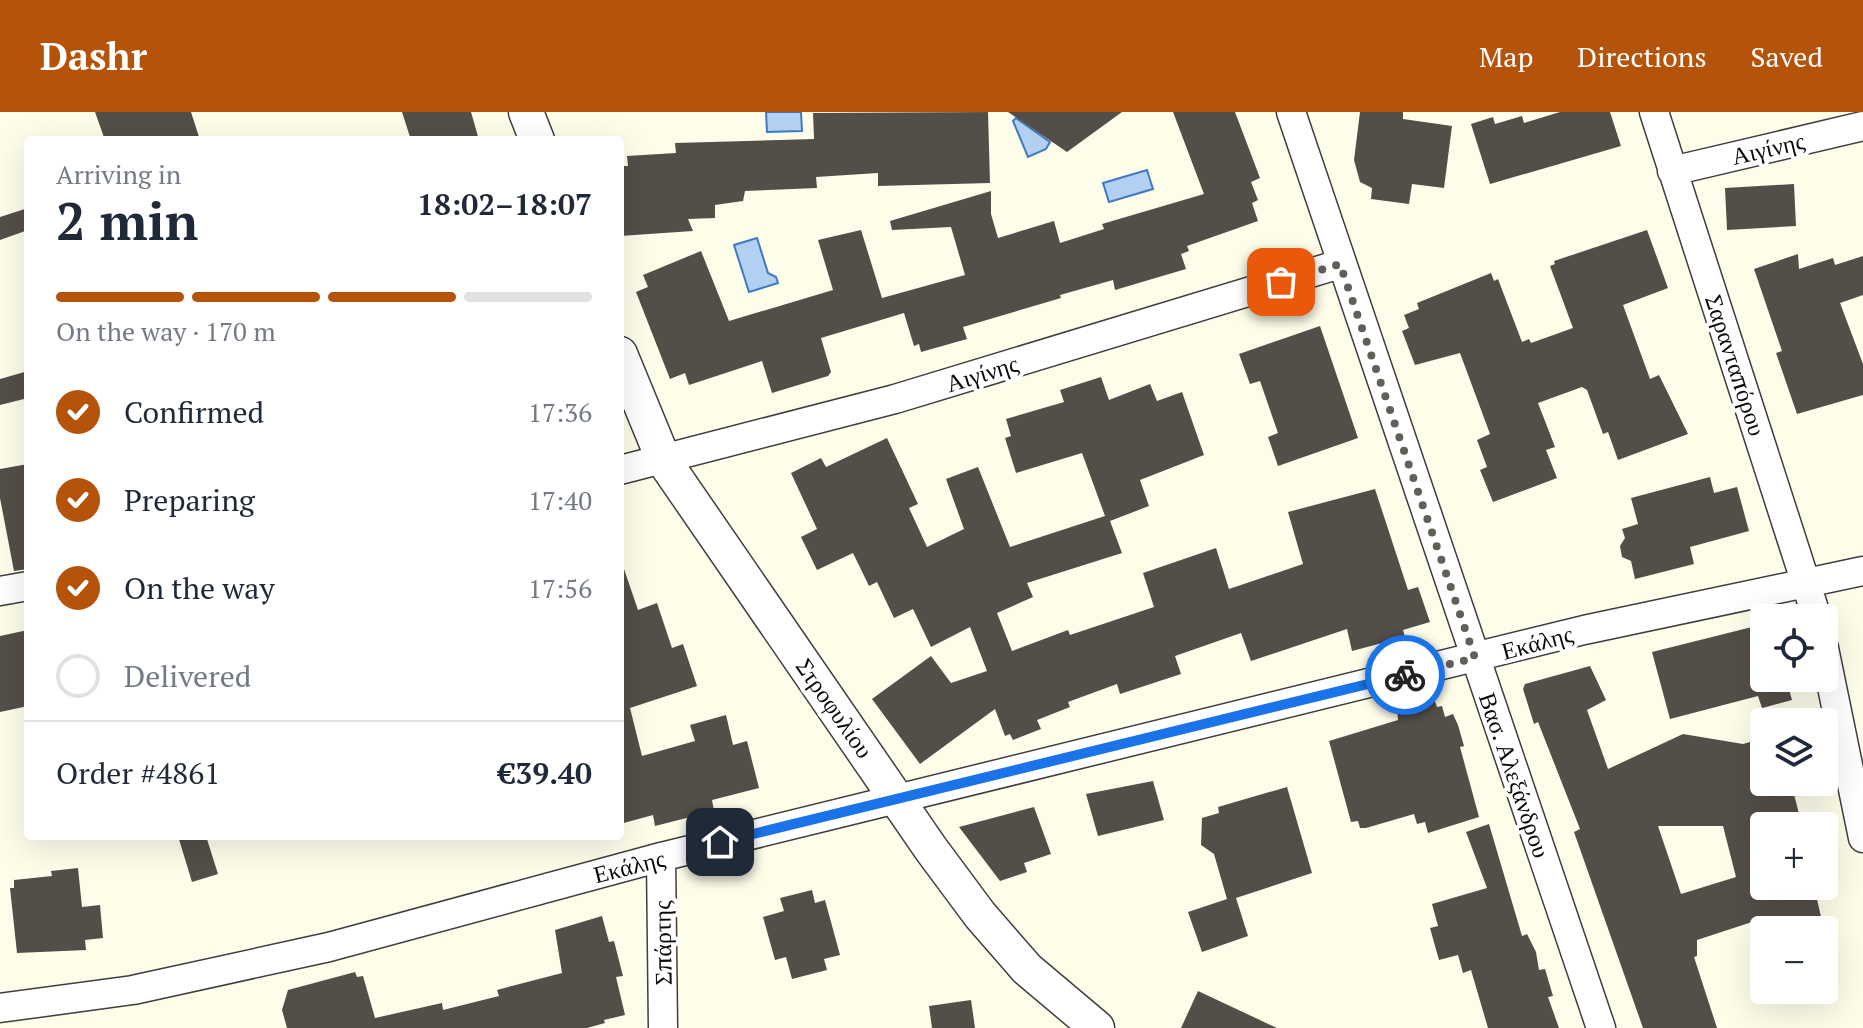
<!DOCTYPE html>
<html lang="en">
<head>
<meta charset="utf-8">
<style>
  :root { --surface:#fff; --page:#f2f2f3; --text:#1f2937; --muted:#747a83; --line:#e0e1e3; --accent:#b45309 }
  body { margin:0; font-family:"PT Serif",serif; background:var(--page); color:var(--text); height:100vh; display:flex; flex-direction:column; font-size:30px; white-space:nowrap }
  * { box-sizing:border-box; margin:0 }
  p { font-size:26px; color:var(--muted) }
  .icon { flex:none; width:44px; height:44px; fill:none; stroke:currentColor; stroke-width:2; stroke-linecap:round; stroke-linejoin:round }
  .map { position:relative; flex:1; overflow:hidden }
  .drawer { position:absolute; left:24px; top:24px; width:600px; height:704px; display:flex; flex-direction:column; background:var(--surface); border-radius:8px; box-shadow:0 8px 32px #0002 }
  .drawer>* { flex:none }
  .buttons { position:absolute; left:1750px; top:492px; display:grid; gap:16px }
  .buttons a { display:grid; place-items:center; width:88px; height:88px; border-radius:8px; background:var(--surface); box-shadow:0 8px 32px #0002; font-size:40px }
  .pin { position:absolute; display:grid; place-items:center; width:68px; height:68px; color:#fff; margin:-34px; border-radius:16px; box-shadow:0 4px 12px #0006 }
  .courier { position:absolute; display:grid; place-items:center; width:80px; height:80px; margin:-40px; border:6px solid #1a73e8; border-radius:50%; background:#fff; color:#222; box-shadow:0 2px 10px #0007 }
  .headline em { font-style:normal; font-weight:700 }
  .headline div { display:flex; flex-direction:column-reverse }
  .headline { display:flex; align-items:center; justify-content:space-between; height:136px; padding:0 32px }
  h1 { font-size:52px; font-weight:700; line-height:60px }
  .bar { display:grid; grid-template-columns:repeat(4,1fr); gap:12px 8px; align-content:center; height:96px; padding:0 32px }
  .bar i { height:10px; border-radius:6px; background:var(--line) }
  .bar .current { background:var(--accent) }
  .bar p { grid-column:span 4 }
  .line { display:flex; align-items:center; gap:20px; padding:0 32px; border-top:2px solid var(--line) }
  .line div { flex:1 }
  ol { padding:0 32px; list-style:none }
  li { display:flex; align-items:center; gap:24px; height:88px }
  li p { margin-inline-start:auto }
  li .icon { padding:8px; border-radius:50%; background:var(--accent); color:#fff; stroke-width:4 }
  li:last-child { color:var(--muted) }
  li i { width:44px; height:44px; border:4px solid var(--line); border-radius:50% }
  header { display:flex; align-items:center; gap:48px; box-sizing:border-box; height:112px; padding:0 40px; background:var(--accent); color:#fff }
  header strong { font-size:38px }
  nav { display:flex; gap:44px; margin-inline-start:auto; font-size:28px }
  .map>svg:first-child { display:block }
  .water { fill:#b2d0f1; stroke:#3f79c3; stroke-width:2 }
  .building { fill:#534e48; fill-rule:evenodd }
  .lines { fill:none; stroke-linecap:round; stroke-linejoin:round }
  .minor-casing { stroke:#3e3e3e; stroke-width:31 }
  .tertiary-casing { stroke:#3e3e3e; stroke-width:37 }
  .minor { stroke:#fff; stroke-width:28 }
  .tertiary { stroke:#fff; stroke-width:34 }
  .done { stroke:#606059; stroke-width:8; stroke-dasharray:0 14.4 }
  .route { stroke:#1a73e8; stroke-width:10 }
  .labels { text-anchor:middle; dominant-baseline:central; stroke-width:8; stroke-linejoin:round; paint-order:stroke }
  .street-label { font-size:24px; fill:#0b0b0b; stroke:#fff }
</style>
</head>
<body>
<header>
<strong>Dashr</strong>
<nav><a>Map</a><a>Directions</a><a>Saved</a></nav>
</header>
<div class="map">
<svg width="1863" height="916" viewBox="0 0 1863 916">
  <rect width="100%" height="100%" fill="#fefdea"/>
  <path class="water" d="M766,0H801L802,19L767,20Z
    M1016,6L1050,30L1046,37L1028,45L1013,9Z
    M1147,58L1153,77L1109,90L1103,71Z
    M757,126L768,161L776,165L778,171L749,180L734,133Z"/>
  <path class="building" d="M95,0H191L200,28H105Z
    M402,0H471L479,28H411Z
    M988,0L990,71L878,74V61L816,65L817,76L745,79L743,89L715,93V106L688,107L693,119L620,124V54H628L627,44L676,41L675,31L814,27L813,1Z
    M1008,0H1122L1067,40Z
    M1173,0H1235L1260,66L1251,70L1258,88L1252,91L1258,109L1187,134L1189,139L1181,142L1186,157L1115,178L1113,168L1060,183L1061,186L963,215L967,227L921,240L919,232L914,234L904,201L821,226L831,260L828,264L772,281L762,249L689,273L685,261L670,267L636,180L648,175L643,163L701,139L729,209L833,178L818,128L861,118L882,186L965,163L951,115L892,118L890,109L991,79V102L998,126L1054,109L1060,131L1104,117L1102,112L1204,82Z
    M1360,0H1403V7L1452,14L1444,76L1412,72L1409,92L1371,87L1372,76L1360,70L1354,48Z
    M1560,0H1610L1621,34L1490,72L1471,12L1493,5L1495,12L1522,4L1524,11Z
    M1794,72L1796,114L1727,118L1725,76Z
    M28,96V118L0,128V105Z
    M1647,118L1668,176L1623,193L1650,267L1659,263L1688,322L1618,348L1608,320L1603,322L1587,278L1582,275L1538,291L1555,335L1546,338L1557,366L1493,390L1480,358L1487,355L1477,328L1490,322L1460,241L1415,253L1402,219L1409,216L1404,203L1419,197L1417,191L1491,161L1494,169L1498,167L1522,230L1529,227L1531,231L1573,216L1550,154L1555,152L1554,149Z
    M1798,142L1799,157L1833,146L1835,153L1863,144V183L1840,191L1863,252V283L1797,302L1776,241L1782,239L1754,157Z
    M1320,214L1358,326L1278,354L1268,325L1278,321L1260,269L1250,272L1239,242Z
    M28,259V286L0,293V267Z
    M1101,265L1109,288L1150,272L1157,289L1182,280L1204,343L1140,368L1149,394L1110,409L1122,441L1027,471L1033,485L997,501L1012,539L1068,518L1070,523L1154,495L1143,461L1216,436L1229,477L1303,452L1288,400L1375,377L1408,478L1418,475L1430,510L1403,518L1405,525L1352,539L1347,517L1251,549L1241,521L1175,544L1181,562L1120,582L1117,572L1068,590L1070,595L1037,608L1041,617L1013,628L1010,622L1005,624L995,597L920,652L872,587L931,544L951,571L987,559L970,515L931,535L913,497L894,506L877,470L869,474L853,441L817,458L801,425L817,417L791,361L821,346L826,355L887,326L918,392L909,396L927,435L964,417L946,367L978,355L1010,435L1105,404L1082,341L1016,361L1005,326L1011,324L1006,307L1064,290L1060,278Z
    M28,352V457L14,459L0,386V357Z
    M1710,365L1714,381L1737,375L1749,419L1690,435L1694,452L1635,467L1631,449L1622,445L1620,434L1625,426L1622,417L1638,412L1631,386Z
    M624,457L638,498L657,491L672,536L683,532L697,574L630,596L642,644L695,629L690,613L726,603L733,633L747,629L759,676L712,688L714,699L655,714L653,703L620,712V458Z
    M1764,512V566H1786L1792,588L1762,596L1758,584L1670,607L1652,540Z
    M28,518V594L0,600V524Z
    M1590,554L1606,588L1587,598L1608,657L1683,622L1743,632L1764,626V670H1791L1802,714H1764V774H1814L1824,818H1753L1752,810L1697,828V844L1694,845L1717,916H1643L1574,720L1580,717L1538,610L1534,612L1523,577L1525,572ZM1658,714H1723L1736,765L1681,782Z
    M1434,587L1437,595L1442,594L1445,605L1453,602L1458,613L1464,634L1460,635L1479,705L1428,721L1425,710L1417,712L1414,702L1366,716H1360L1358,709L1351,710L1329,629L1398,608L1397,597Z
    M1153,669L1164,708L1098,724L1086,682Z
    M1287,675L1312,761L1236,786L1248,824L1202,840L1188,800L1227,787L1214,742L1201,733L1202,706L1219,701L1218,695Z
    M1034,695L1051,742L1024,751L1027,760L1000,769L959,715Z
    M1489,712L1522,824L1527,822L1536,840L1539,858L1545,857L1553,884L1548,885L1559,916H1488L1471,858L1463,861L1458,843L1439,848L1430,816L1438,814L1432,792L1487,776L1466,720Z
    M178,724H206L218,762L192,770Z
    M78,756L82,795L100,793L103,826L85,828L86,838L17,841L10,776H14V768L52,764L51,759Z
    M812,778L815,791L825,788L840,843L824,847L827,858L792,867L786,845L775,848L763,805L784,799L780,786Z
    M602,804L609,830L614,829L623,864L616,865L625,903L604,908L605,911L587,916H287L282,898L288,878L355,860L357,865L363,864L375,906L442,891L443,898L499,884L497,878L562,861L555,818Z
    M1198,879L1277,916H1181Z
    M971,888L975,916H932L929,894Z"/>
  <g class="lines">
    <defs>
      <path id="minor" d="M1291,0L1601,916
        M1654,0L1817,506
        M1672,59L1863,14
        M620,358L895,287L1340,152
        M0,479L28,474
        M1824,536L1863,726
        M661,745L663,916
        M0,896L133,878L329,835L661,745L1584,518L1863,459"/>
      <path id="tertiary" d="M526,0L537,28
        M620,242L664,349L931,737L980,803L1027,857L1097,916"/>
    </defs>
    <use href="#minor" class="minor-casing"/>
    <use href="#tertiary" class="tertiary-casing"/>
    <use href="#minor" class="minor"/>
    <use href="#tertiary" class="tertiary"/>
  </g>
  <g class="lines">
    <path class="done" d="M1281,170L1340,152L1475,546L1405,563"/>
    <path class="route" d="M720,730L1405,563"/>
  </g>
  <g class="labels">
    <g class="street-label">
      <text transform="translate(1768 36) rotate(-13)">Αιγίνης</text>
      <text transform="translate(1736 253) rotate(72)">Σαρανταπόρου</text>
      <text transform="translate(982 261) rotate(-17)">Αιγίνης</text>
      <text transform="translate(1537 530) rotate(-15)">Εκάλης</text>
      <text transform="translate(835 596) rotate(55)">Στροφυλίου</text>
      <text transform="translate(1515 663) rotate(71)">Βασ. Αλεξάνδρου</text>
      <text transform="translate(629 754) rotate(-14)">Εκάλης</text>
      <text transform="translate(662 831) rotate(-91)">Σπάρτης</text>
    </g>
  </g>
</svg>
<div class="buttons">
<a><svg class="icon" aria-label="locate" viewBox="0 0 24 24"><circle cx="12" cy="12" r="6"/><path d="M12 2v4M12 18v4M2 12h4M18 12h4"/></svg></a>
<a><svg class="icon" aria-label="layers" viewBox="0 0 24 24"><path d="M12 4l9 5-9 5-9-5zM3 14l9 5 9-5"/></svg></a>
<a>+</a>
<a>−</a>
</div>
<div class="pin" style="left:1281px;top:170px;background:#ea580c"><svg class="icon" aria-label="bag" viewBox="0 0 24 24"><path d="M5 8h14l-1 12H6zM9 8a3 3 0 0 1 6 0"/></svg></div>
<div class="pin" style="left:720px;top:730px;background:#1f2937"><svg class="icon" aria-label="home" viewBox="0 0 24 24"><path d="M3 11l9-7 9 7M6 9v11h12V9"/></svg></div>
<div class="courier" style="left:1405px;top:563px"><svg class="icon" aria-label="bike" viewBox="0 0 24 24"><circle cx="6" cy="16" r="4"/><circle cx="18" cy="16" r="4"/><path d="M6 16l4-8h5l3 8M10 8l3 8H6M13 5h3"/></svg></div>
<section class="drawer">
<div class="headline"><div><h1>2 min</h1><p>Arriving in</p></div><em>18:02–18:07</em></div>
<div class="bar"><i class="current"></i><i class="current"></i><i class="current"></i><i></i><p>On the way · 170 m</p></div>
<ol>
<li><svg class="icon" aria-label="check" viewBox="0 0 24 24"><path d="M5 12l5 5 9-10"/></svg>Confirmed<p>17:36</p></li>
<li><svg class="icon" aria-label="check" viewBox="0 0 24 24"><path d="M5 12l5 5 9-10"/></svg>Preparing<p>17:40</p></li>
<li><svg class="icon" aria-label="check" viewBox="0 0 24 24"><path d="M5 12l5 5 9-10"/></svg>On the way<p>17:56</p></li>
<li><i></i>Delivered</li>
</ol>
<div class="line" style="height:104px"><div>Order #4861</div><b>€39.40</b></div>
</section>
</div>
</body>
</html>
